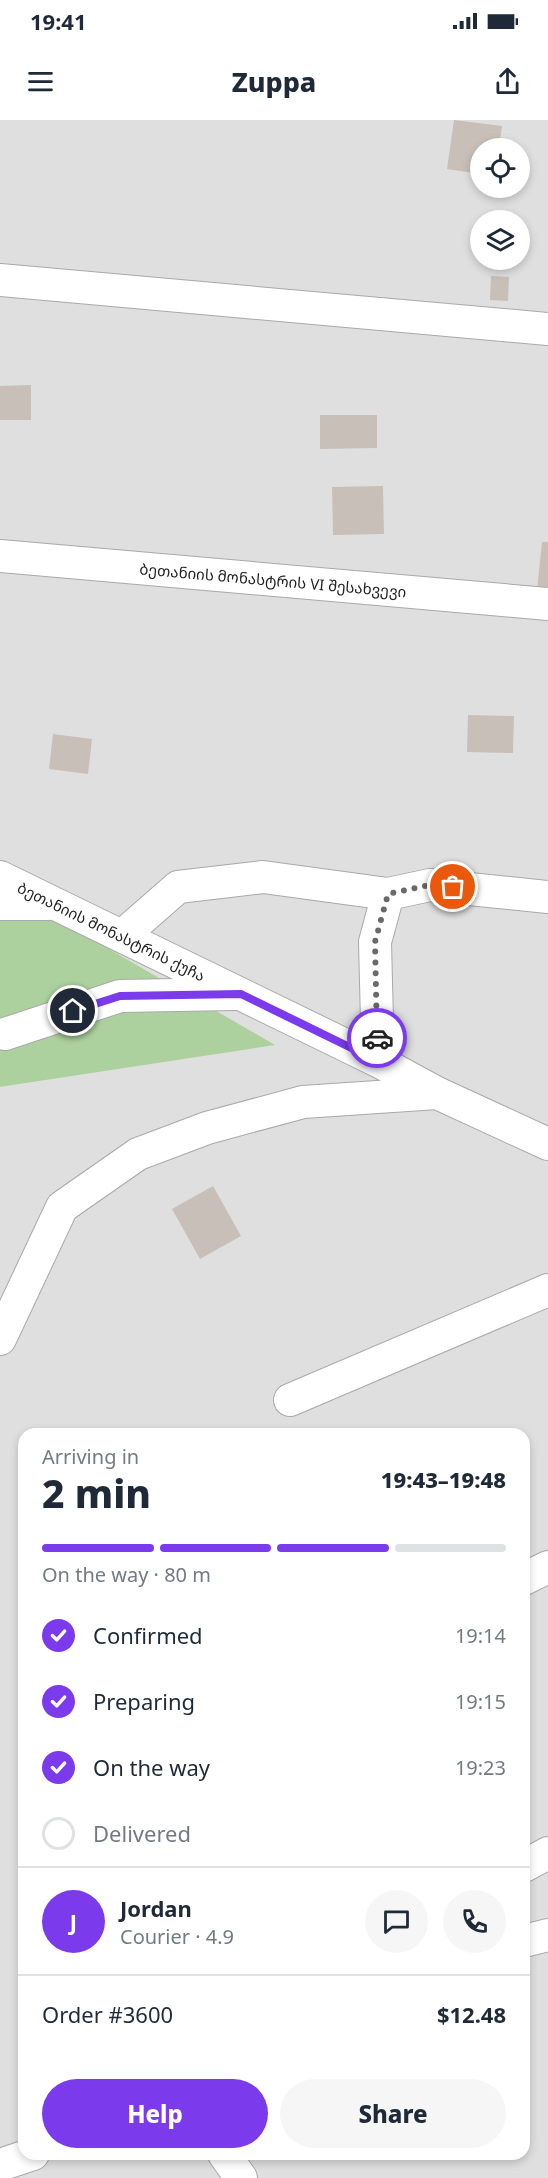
<!DOCTYPE html>
<html lang="en">
<head>
<meta charset="utf-8">
<style>
  :root { --surface:#fff; --page:#f6f6f7; --text:#1f2937; --muted:#747a83; --line:#e0e1e3; --accent:#7c3aed }
  body { margin:0; font-family:"Noto Sans","Noto Sans Georgian",sans-serif; background:var(--page); color:var(--text); height:100vh; display:flex; flex-direction:column; font-size:22px; white-space:nowrap }
  * { box-sizing:border-box; margin:0 }
  p { font-size:20px; color:var(--muted) }
  .icon { flex:none; width:33px; height:33px; fill:none; stroke:currentColor; stroke-width:2; stroke-linecap:round; stroke-linejoin:round }
  .map { position:relative; flex:1; overflow:hidden }
  .panel { position:absolute; left:18px; top:1308px; width:512px; height:732px; display:flex; flex-direction:column; background:var(--surface); border-radius:18px; box-shadow:0 3px 9px #0003 }
  .panel>* { flex:none }
  .buttons { position:absolute; left:470px; top:18px; display:grid; gap:12px }
  .buttons a { display:grid; place-items:center; width:60px; height:60px; border-radius:50%; background:var(--surface); box-shadow:0 3px 9px #0003; font-size:30px }
  .pin { position:absolute; display:grid; place-items:center; width:51px; height:51px; color:#fff; margin:-26px; border:3px solid #fff; border-radius:50%; box-shadow:0 2px 6px #0007 }
  .courier { position:absolute; display:grid; place-items:center; width:60px; height:60px; margin:-30px; border:4px solid #7c3aed; border-radius:50%; background:#fff; color:#222; box-shadow:0 2px 8px #0007 }
  .headline em { font-style:normal; font-weight:800 }
  .headline div { display:flex; flex-direction:column-reverse }
  .headline { display:flex; align-items:center; justify-content:space-between; height:102px; padding:0 24px }
  h1 { font-size:39px; font-weight:800; line-height:45px }
  .bar { display:grid; grid-template-columns:repeat(4,1fr); gap:9px 6px; align-content:center; height:72px; padding:0 24px }
  .bar i { height:8px; border-radius:4px; background:var(--line) }
  .bar .active { background:var(--accent) }
  .bar p { grid-column:span 4 }
  .line { display:flex; align-items:center; gap:15px; padding:0 24px; border-top:2px solid var(--line) }
  .line div { flex:1 }
  .round { display:grid; place-items:center; flex:none; width:63px; height:63px; border-radius:32px; background:var(--page) }
  ol { padding:0 24px; list-style:none }
  li { display:flex; align-items:center; gap:18px; height:66px }
  li p { margin-inline-start:auto }
  li .icon { padding:6px; border-radius:50%; background:var(--accent); color:#fff; stroke-width:4 }
  li:last-child { color:var(--muted) }
  li i { width:33px; height:33px; border:3px solid var(--line); border-radius:50% }
  .action { display:flex; gap:12px; margin-top:auto; padding:12px 24px }
  .action a { flex:1; height:69px; border-radius:36px; background:var(--accent); color:#fff; font-size:24px; font-weight:800; line-height:69px; text-align:center }
  .action a+a { background:var(--page); color:var(--text) }
  .status { display:flex; justify-content:space-between; align-items:center; height:42px; padding:0 30px; background:var(--surface); direction:ltr }
  .status svg { height:16px; fill:currentColor }
  header { display:flex; justify-content:space-between; align-items:center; height:78px; padding:0 24px; background:var(--surface); font-size:27px; font-weight:800 }
  .map>svg:first-child { display:block }
  .residential { fill:#e0dfdf; fill-rule:evenodd }
  .forest { fill:#add19e }
  .building { fill:#c7bfb8 }
  .lines { fill:none; stroke-linecap:round; stroke-linejoin:round }
  .minor-casing { stroke:#a9a9a9; stroke-width:34 }
  .minor { stroke:#fff; stroke-width:32 }
  .done { stroke:#6b6a68; stroke-width:6; stroke-dasharray:0 10.8 }
  .route { stroke:#7c3aed; stroke-width:8 }
  .labels { text-anchor:middle; dominant-baseline:central; stroke-width:6; stroke-linejoin:round; paint-order:stroke }
  .street-label { font-size:15px; fill:#222; stroke:#fff }
</style>
</head>
<body>
<div class="status"><b>19:41</b><svg viewBox="0 0 49 12"><path d="M0 12V9h3v3zM5 12V6h3v6zM10 12V3h3v9zM15 12V0h3v12zM26 1h20v11H26zM47 4h2v5h-2z"/></svg></div>
<header><svg class="icon" aria-label="menu" viewBox="0 0 24 24"><path d="M4 6h16M4 12h16M4 18h16"/></svg>Zuppa<svg class="icon" aria-label="share" viewBox="0 0 24 24"><path d="M12 15V3M7 8l5-5 5 5M5 13v7h14v-7"/></svg></header>
<div class="map">
<svg width="548" height="2058" viewBox="0 0 548 2058">
  <rect width="100%" height="100%" fill="#f2efe9"/>
  <path class="residential" d="M0,0H548V2058H0V967L273,925L0,766ZM480,28H519V68H480ZM480,100H519V140H480ZM24,1314H524V2034H24Z"/>
  <path class="forest" d="M0,766L275,925L0,967Z"/>
  <path class="building" d="M454,0L502,6L499,28H480V54L447,49Z
    M491,156L509,157L508,181L490,180Z
    M31,265V300H0V266Z
    M320,295H377V328L320,329Z
    M383,366L384,414L333,415L332,367Z
    M542,422H548V471L537,470Z
    M468,595L514,596L513,633L467,632Z
    M53,614L92,619L88,654L49,649Z
    M213,1066L241,1116L200,1139L172,1089Z"/>
  <g class="lines">
    <defs>
      <g id="minor">
        <path d="M0,160L548,209"/>
        <path id="s1" d="M0,436L548,484"/>
        <path id="s2" d="M0,757L378,941L437,973L548,1024"/>
        <path d="M0,784H48"/>
        <path d="M122,816L178,767L263,757L388,774"/>
        <path d="M5,914L120,876L234,874"/>
        <path d="M378,941L375,822L388,774L430,765L548,777"/>
        <path d="M0,1219L62,1087L138,1034L207,1008L303,982L437,973"/>
        <path d="M290,1280L548,1170"/>
        <path d="M524,1459L548,1447"/>
        <path d="M524,1746L548,1733"/>
        <path d="M524,1821L548,1815"/>
        <path d="M224,2034L241,2058"/>
        <path d="M0,2045L33,2034"/>
      </g>
    </defs>
    <use href="#minor" class="minor-casing"/>
    <use href="#minor" class="minor"/>
  </g>
  <g class="lines">
    <path class="done" d="M377,918L375,822L388,774L430,765L453,767"/>
    <path class="route" d="M73,891L120,876L241,874L378,941L377,918"/>
  </g>
  <g class="labels">
    <g class="street-label">
      <text stroke="none"><textPath href="#s1" startOffset="274">ბეთანიის მონასტრის VI შესახვევი</textPath></text>
      <text stroke="none"><textPath href="#s2" startOffset="124">ბეთანიის მონასტრის ქუჩა</textPath></text>
    </g>
  </g>
</svg>
<div class="buttons">
<a><svg class="icon" aria-label="locate" viewBox="0 0 24 24"><circle cx="12" cy="12" r="6"/><path d="M12 2v4M12 18v4M2 12h4M18 12h4"/></svg></a>
<a><svg class="icon" aria-label="layers" viewBox="0 0 24 24"><path d="M12 4l9 5-9 5-9-5zM3 14l9 5 9-5"/></svg></a>
</div>
<div class="pin" style="left:453px;top:767px;background:#ea580c"><svg class="icon" aria-label="bag" viewBox="0 0 24 24"><path d="M5 8h14l-1 12H6zM9 8a3 3 0 0 1 6 0"/></svg></div>
<div class="pin" style="left:73px;top:891px;background:#1f2937"><svg class="icon" aria-label="home" viewBox="0 0 24 24"><path d="M3 11l9-7 9 7M6 9v11h12V9"/></svg></div>
<div class="courier" style="left:377px;top:918px"><svg class="icon" aria-label="car" viewBox="0 0 24 24"><path d="M5 17H2v-5l4-1 3-4h7l3 4 3 1v5h-3M9 17h6M6 11h13"/><circle cx="7" cy="17" r="2"/><circle cx="17" cy="17" r="2"/></svg></div>
<section class="panel">
<div class="headline"><div><h1>2 min</h1><p>Arriving in</p></div><em>19:43–19:48</em></div>
<div class="bar"><i class="active"></i><i class="active"></i><i class="active"></i><i></i><p>On the way · 80 m</p></div>
<ol>
<li><svg class="icon" aria-label="check" viewBox="0 0 24 24"><path d="M5 12l5 5 9-10"/></svg>Confirmed<p>19:14</p></li>
<li><svg class="icon" aria-label="check" viewBox="0 0 24 24"><path d="M5 12l5 5 9-10"/></svg>Preparing<p>19:15</p></li>
<li><svg class="icon" aria-label="check" viewBox="0 0 24 24"><path d="M5 12l5 5 9-10"/></svg>On the way<p>19:23</p></li>
<li><i></i>Delivered</li>
</ol>
<div class="line" style="height:108px"><b class="round" style="background:var(--accent);color:#fff">J</b><div><b>Jordan</b><p>Courier · 4.9</p></div><a class="round"><svg class="icon" aria-label="chat" viewBox="0 0 24 24"><path d="M4 5h16v11H9l-5 4z"/></svg></a><a class="round"><svg class="icon" aria-label="phone" viewBox="0 0 24 24"><path d="M5 4h4l2 5-3 2q2 4 5 5l2-3 5 2v4C11 20 4 13 5 4z"/></svg></a></div>
<div class="line" style="height:78px"><div>Order #3600</div><b>$12.48</b></div>
<div class="action"><a>Help</a><a>Share</a></div>
</section>
</div>
</body>
</html>
